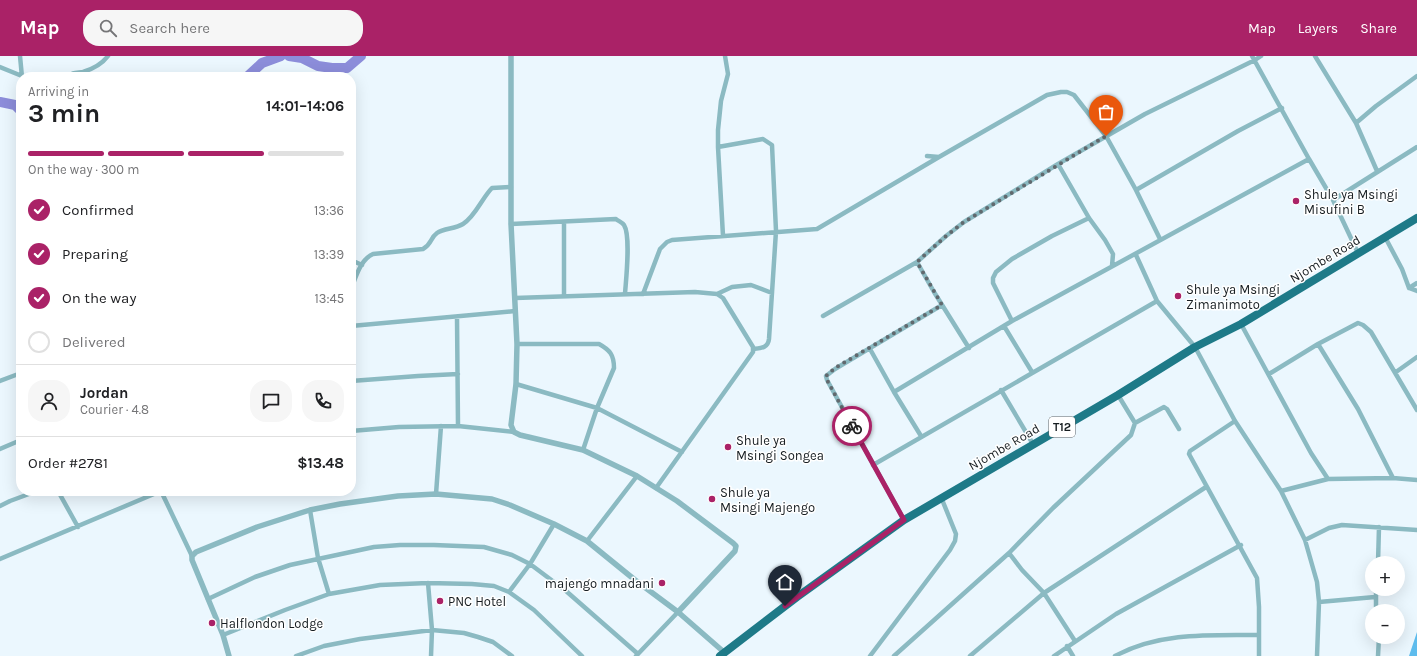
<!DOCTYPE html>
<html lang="en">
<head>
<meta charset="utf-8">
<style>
  :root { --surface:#fff; --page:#f6f6f6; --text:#202124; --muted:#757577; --line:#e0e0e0; --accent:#aa2267 }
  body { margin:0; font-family:Karla,sans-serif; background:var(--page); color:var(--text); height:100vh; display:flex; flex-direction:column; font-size:15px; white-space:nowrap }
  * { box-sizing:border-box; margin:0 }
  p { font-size:13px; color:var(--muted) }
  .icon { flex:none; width:22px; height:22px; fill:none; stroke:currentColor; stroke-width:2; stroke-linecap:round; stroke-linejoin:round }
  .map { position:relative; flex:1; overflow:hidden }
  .panel { position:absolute; left:16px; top:16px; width:340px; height:424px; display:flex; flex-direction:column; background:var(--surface); border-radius:16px; box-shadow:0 4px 16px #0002 }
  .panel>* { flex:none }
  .controls { position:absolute; left:1365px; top:500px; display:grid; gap:8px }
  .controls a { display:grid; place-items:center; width:40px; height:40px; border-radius:50%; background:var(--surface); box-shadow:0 4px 16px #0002; font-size:20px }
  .pin { position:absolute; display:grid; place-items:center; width:34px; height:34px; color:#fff; margin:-41px -17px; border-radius:50% 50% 50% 0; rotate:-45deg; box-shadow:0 0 4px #0007 }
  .pin .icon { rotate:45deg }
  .courier { position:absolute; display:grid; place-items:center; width:40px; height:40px; margin:-20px; border:3px solid #aa2267; border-radius:50%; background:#fff; color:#222; box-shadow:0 1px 5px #0007 }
  .head em { font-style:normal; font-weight:700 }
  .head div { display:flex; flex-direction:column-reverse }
  .head { display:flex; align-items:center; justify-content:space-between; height:68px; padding:0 12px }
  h1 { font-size:26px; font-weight:700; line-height:30px }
  .bar { display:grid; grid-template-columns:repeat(4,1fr); gap:6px 4px; align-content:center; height:48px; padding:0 12px }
  .bar i { height:5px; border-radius:3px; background:var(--line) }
  .bar .active { background:var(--accent) }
  .bar p { grid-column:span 4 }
  .line { display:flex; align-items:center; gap:10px; padding:0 12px; border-top:1px solid var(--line) }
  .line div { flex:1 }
  .round { display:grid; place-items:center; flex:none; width:42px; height:42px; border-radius:16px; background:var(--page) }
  ol { padding:0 12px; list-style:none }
  li { display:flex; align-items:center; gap:12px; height:44px }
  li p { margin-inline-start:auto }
  li .icon { padding:4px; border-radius:50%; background:var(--accent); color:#fff; stroke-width:4 }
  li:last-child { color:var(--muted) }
  li i { width:22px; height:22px; border:2px solid var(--line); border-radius:50% }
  header { display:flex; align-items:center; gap:24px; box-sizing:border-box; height:56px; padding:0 20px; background:var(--accent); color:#fff }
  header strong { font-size:19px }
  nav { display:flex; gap:22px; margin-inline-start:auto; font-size:14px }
  .search { width:280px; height:36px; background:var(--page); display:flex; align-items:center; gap:10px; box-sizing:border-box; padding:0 14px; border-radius:16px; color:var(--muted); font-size:15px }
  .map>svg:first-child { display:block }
  .forest { fill:#5ebced }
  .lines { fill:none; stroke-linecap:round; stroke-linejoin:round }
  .river { stroke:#8c8dda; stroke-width:10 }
  .minor { stroke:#8bbac2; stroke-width:4.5 }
  .tertiary { stroke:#8bbac2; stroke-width:5.5 }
  .trunk { stroke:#1e7a88; stroke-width:8 }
  .done { stroke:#61696e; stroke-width:4; stroke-dasharray:0 7.2 }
  .route { stroke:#aa2267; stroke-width:5 }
  .poi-dot { fill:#aa2267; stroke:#fff; stroke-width:1.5 }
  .labels { text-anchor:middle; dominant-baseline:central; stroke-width:3; stroke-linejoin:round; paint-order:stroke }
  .shield { fill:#fff; stroke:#5c6164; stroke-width:1 }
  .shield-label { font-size:12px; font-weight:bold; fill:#161d21 }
  .poi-label { font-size:13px; fill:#161d21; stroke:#fff; text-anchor:start }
  .street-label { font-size:13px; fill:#161d21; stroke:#fff }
</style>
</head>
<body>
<header>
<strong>Map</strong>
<div class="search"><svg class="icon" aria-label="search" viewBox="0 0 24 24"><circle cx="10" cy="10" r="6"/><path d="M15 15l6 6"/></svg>Search here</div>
<nav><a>Map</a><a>Layers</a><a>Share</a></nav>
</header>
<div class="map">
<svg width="1417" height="600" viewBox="0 0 1417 600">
  <rect width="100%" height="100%" fill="#ebf7fe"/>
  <path class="forest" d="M1417,576V600H1409Z"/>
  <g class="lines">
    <path class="river" d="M289,0L302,2L318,10L332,12H347L361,0
      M247,21L262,7L281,0
      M0,46L15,49L21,55"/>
    <path class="minor" d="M20,0L22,21
      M1252,0L1309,103L1333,144L1358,197
      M1315,0L1356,67L1377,115
      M0,11L22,20
      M68,21C72,16 77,17 83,16C93,13 102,8 108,0
      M1356,67L1376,50L1417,20
      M718,91L763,83L772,89L776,175L769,283C768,292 761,292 753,293
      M927,100L939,101
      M1058,108L1089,162L1105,184L1113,198L1112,210
      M1136,134L1238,75L1282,52
      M1333,144L1417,91
      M564,166V240
      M511,168L616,163C618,165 622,166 624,169C631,180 626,223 625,238
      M723,180L718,91V74L721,45L728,18L725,0
      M1385,181L1402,213L1409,232L1417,235
      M1136,199L1157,245L1195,291L1235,365L1281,435L1305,484L1317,526L1319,546L1317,600
      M351,204L362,209
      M917,206L934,236L969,292
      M1409,232L1417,227
      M351,233C356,221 360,204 373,198L423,193C432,188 430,182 437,177C444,172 455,173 463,168C475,161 482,142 492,132L511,131
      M643,238L660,193L667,186L672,184L817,173L939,101L1047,39L1061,36H1067L1074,39L1106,80L1136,134L1160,183
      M717,238L732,231L751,229L772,237
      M515,242L695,236L717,238L723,242L753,291V296L656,432
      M823,260L917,206L946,180L964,166L1058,108L1145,58L1255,4L1261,0
      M457,261L458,370
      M1012,265L993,227V222L996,216L1012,203L1052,180L1089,162
      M1241,268L1311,397L1328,423
      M351,270L515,255
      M1004,270L1032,316
      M517,288H599C610,294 614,299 614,312L597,352L583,394
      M1318,288L1358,353L1393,422
      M870,293L894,336L921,380
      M1396,316L1417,301
      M1269,318L1318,288L1358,267L1363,269L1371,276L1417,354
      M0,325L21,317
      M351,325L418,320L458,318
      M516,328L597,352L682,396
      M1001,334L1033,388
      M894,336L1012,265L1309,103
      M1235,365L1190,395L1189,398L1257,522L1259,551V600
      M1135,367L1164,351L1167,353L1179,373
      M351,375L399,371L458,370L514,376
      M0,393L21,384
      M873,409L1157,245
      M58,435L78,471
      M161,435L192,500
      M1281,435L1328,423L1393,422L1417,424
      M436,438L441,370
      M0,450L10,445L37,435
      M310,454L318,502L329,538
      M904,464L827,324L826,320L835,313L942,249
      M1305,484L1329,472L1342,469L1417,474
      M587,485L637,420
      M1009,497L1022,514L1044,537L1075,585
      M0,503L161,435
      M1378,507L1379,471
      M428,527L432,574L431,600
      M1376,533V555
      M509,536L530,508L554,468
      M208,543L255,521L290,509L374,491L400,489H434L484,491L512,499L530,508L566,535L638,598
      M1319,546L1375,541
      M223,579L285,554L329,538L380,529L428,527L472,528L494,530L509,536L534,554L582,600
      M1067,590L1073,600
      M296,600L324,590L360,583L432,574L464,577L478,581L493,586L512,600
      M636,600L678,556
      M870,600L950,494L955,485L956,478L941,441
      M894,600L1009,497L1053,452L1131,379L1135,367L1118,339
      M970,600L1044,537L1206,431
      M1054,600L1116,558L1241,489
      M1115,600C1159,576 1211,579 1259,579
      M1378,600L1379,581"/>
    <path class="tertiary" d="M511,0V168L517,288L516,328L511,369L514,376L520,379L583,394L637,420L677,445L733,487L736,490L735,495L678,556
      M229,600L223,579L192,504V500L196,496L257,471L310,454L340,448L398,440L436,438L492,443L510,449L554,468L587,485L635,524L678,556L725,597"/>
    <path class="trunk" d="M720,600L797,541L904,464L1118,339L1195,291L1241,268L1417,162"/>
  </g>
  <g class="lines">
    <path class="done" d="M852,370L827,324L826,320L835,312L942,249L917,206L946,180L964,166L1106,80"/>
    <path class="route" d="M785,550L904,464L852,370"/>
  </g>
  <g class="poi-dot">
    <circle cx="1296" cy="145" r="4"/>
    <circle cx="1178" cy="240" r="4"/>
    <circle cx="728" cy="391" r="4"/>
    <circle cx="712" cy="443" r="4"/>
    <circle cx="662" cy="527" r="4"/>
    <circle cx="440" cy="545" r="4"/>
    <circle cx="212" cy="567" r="4"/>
  </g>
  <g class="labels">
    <rect class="shield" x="1049" y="361" width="26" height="20" rx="3"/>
    <g class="shield-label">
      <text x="1062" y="371">T12</text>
    </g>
    <g class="poi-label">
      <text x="1304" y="138">Shule ya Msingi<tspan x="1304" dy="15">Misufini B</tspan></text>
      <text x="1186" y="233">Shule ya Msingi<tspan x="1186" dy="15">Zimanimoto</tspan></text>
      <text x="736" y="384">Shule ya<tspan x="736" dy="15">Msingi Songea</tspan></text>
      <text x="720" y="436">Shule ya<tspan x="720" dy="15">Msingi Majengo</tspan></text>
      <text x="654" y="527" text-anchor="end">majengo mnadani</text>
      <text x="448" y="545">PNC Hotel</text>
      <text x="220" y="567">Halflondon Lodge</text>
    </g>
    <g class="street-label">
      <text transform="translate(1325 203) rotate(-31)">Njombe Road</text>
      <text transform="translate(1004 391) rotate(-30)">Njombe Road</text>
    </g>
  </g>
</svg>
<div class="controls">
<a>+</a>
<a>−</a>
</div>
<div class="pin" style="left:1106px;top:80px;background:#ea580c"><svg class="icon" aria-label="bag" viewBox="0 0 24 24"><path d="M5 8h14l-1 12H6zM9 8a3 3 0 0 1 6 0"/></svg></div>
<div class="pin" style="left:785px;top:550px;background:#1f2937"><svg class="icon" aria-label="home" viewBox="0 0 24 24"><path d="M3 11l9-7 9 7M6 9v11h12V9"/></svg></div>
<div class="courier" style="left:852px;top:370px"><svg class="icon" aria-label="bike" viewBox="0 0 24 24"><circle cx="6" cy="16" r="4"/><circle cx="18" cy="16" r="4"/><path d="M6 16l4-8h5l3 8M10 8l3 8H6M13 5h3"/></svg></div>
<section class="panel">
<div class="head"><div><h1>3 min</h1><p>Arriving in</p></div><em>14:01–14:06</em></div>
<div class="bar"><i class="active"></i><i class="active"></i><i class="active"></i><i></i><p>On the way · 300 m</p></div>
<ol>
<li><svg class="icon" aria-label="check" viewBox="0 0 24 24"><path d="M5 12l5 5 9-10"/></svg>Confirmed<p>13:36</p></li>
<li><svg class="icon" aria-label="check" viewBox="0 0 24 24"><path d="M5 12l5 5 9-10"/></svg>Preparing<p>13:39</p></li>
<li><svg class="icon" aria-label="check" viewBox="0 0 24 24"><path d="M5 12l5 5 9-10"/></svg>On the way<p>13:45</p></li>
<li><i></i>Delivered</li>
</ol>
<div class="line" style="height:72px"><a class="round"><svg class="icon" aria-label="person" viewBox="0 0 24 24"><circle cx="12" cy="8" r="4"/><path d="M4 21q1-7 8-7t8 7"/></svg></a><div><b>Jordan</b><p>Courier · 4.8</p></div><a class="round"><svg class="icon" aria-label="chat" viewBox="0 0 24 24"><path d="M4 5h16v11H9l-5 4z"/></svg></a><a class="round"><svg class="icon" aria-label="phone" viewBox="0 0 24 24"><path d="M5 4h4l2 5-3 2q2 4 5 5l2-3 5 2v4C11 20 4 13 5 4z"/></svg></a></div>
<div class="line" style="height:52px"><div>Order #2781</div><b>$13.48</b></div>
</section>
</div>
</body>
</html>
